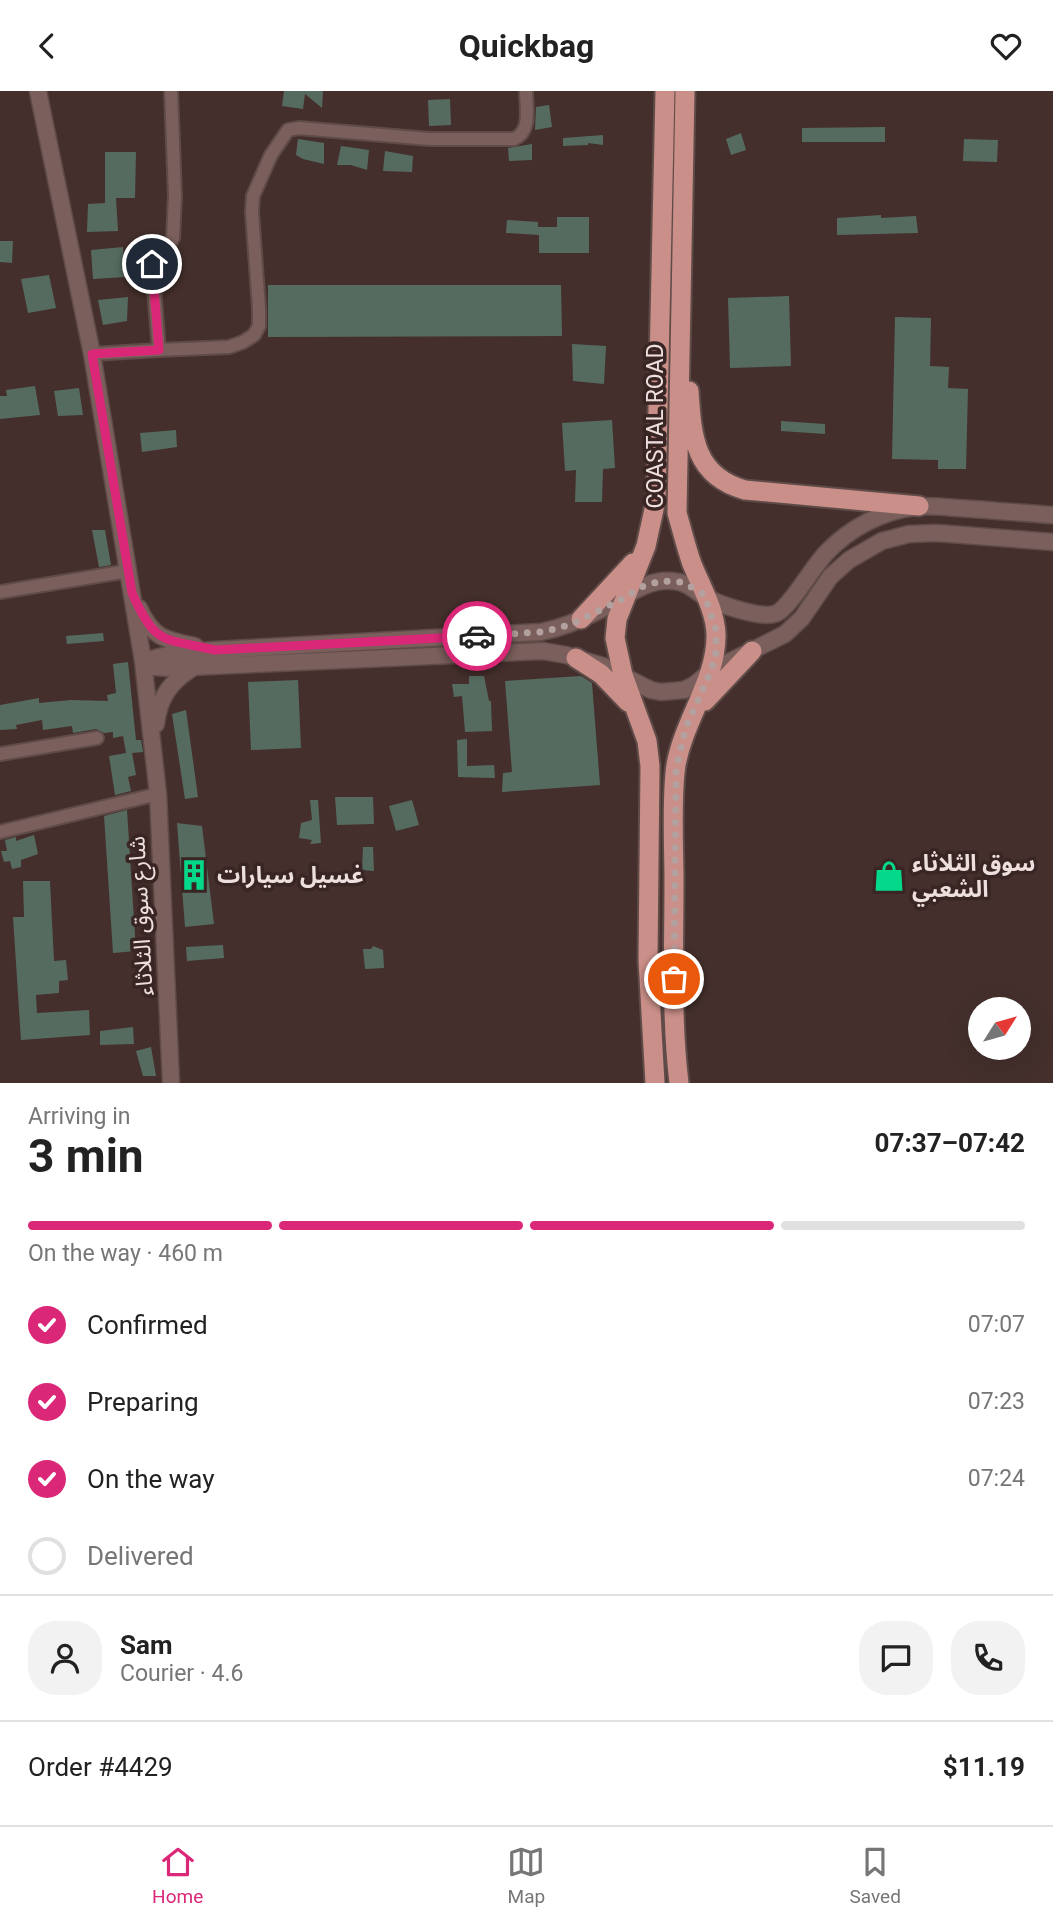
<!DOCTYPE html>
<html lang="en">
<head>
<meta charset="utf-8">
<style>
  :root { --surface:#fff; --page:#f2f2f2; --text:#222; --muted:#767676; --line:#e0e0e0; --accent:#db2777 }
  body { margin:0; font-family:Roboto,"Noto Sans Arabic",sans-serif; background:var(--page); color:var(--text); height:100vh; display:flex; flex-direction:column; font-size:26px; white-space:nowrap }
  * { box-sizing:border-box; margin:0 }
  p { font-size:23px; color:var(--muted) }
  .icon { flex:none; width:38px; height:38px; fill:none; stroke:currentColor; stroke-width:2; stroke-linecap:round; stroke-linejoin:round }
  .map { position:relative; height:992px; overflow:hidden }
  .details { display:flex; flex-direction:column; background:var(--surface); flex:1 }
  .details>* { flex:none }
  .needle { width:46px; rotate:53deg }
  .tools { position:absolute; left:968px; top:906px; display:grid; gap:14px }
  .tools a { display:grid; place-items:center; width:63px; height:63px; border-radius:50%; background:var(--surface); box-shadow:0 7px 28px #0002; font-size:35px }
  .pin { position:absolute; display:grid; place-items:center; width:60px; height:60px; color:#fff; margin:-30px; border:4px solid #fff; border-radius:50%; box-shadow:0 2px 7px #0007 }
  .courier { position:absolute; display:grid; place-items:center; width:70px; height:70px; margin:-35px; border:5px solid #db2777; border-radius:50%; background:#fff; color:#222; box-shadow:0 2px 9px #0007 }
  .summary em { font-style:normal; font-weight:700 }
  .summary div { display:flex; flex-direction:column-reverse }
  .summary { display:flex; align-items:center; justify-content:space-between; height:119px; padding:0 28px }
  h1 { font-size:46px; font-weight:700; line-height:52px }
  .bar { display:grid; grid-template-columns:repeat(4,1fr); gap:10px 7px; align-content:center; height:84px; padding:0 28px }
  .bar i { height:9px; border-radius:5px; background:var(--line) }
  .bar .on { background:var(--accent) }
  .bar p { grid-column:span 4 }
  .line { display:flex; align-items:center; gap:18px; padding:0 28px; border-top:2px solid var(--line) }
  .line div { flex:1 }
  .round { display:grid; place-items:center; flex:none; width:74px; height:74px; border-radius:28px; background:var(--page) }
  ol { padding:0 28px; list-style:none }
  li { display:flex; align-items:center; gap:21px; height:77px }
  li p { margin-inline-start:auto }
  li .icon { padding:7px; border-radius:50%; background:var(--accent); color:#fff; stroke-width:4 }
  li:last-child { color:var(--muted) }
  li i { width:38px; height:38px; border:4px solid var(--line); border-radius:50% }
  header { display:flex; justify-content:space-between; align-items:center; height:91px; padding:0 28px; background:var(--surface); font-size:32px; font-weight:700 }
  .dock { display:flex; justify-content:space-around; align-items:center; height:98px; border-top:2px solid var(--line); background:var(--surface); font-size:19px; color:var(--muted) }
  .dock a { display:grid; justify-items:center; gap:4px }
  .dock .on { color:var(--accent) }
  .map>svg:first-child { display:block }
  .building { fill:#566b5f }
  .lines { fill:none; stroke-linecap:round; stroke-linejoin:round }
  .minor-casing { stroke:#5f4b48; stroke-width:16 }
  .tertiary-casing { stroke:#5f4b48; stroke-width:19 }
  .trunk-casing { stroke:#5f4b48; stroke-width:23 }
  .minor { stroke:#7a5f5c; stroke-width:12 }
  .tertiary { stroke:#7a5f5c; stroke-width:16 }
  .trunk { stroke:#ca8f88; stroke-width:19 }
  .done { stroke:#b2a19f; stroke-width:7; stroke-dasharray:0 12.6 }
  .route { stroke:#db2777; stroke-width:9 }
  .labels { text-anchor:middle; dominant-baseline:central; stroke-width:7; stroke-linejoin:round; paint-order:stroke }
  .street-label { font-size:23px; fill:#eddfdd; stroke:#392523 }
  .poi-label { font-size:23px; font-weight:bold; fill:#eddfdd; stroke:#392523; text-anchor:start }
</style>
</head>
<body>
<header><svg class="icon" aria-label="back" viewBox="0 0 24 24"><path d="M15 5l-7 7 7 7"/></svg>Quickbag<svg class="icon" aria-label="heart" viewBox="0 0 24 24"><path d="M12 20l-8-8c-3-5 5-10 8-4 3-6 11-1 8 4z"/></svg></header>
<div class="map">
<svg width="1053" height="992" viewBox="0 0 1053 992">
  <rect width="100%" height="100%" fill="#442f2c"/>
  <path class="building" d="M284,0H323L322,17L305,3L303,18L282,15Z
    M450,8L451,34L429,35L428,9Z
    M549,14L552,36L535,39L536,16Z
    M885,36V51H802V37Z
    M741,42L746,59L731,64L726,48Z
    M603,44V54L588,52V54L563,55V47Z
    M298,48L324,52V73L303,68L296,64Z
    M964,48L998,49L997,71L963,70Z
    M532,53V69L509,70L508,57Z
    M341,55L369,59L367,79L351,74H337Z
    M385,60L413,65L412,81L383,80Z
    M105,61H136L135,107H116L118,140L87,141L88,113L105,112Z
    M881,124V127L916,125L918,142L837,144V127Z
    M557,126H589V162H539V144L506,142L507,129L538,131V136H557Z
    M0,150H13L12,172L0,171Z
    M123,156L125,186L93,188L91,159Z
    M49,184L56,217L28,222L21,188Z
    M268,194H561L562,245L268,246Z
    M789,205L791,275L730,277L728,207Z
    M128,206L127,230L103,234L98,209Z
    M895,226L931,227L930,275L949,276L948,297L968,298L966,378H938V369L892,368Z
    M572,253L606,255L604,293L573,290Z
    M35,295L40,324L0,328V305H7L6,299Z
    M79,297L83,324L58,325L54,300Z
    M612,329L615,377L603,378L602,411H575L576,379L565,380L562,332Z
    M781,330L825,333V343L781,340Z
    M176,339L177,356L142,361L140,342Z
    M92,439H105L111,474L99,476Z
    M103,542L104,550L67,553L66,545Z
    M128,571L136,649H141L143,661L132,662L136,684L128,686L131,700L115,704L109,665L126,662L123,645L113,647V641L104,642L96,638L73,642L72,635L43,639L42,629L16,634L17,638L0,639V614L39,607V612L71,609L108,610L107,604L116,602L113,573Z
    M469,585H484L489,610H491L492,640L465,641L462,605L454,606L452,593H469Z
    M581,585L592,592L600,694L502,701L503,682L512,681L505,590Z
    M298,589L301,657L251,659L248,591Z
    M186,619L198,706L185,708L172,623Z
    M467,648V675L494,674L495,687L458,686L457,649Z
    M335,706H373L374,733L337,734Z
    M310,709H318L321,752L310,753L312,749L299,747L301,732L312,729Z
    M412,709L419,734L396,740L389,715Z
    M127,719L136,860L113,862L104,725Z
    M177,732L202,735L214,833L185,836Z
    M34,744L38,763L21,769V776L12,778L10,770L4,771L1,760H7L5,749L16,746V750Z
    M363,756H373L374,780L362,779Z
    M23,790H50L54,870L66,869L68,889L59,890V902L36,904L37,922L89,919L90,944L21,949L13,826H24Z
    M223,854L224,867L187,870L186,856Z
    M373,855L383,859L384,877L365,878L363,858H371Z
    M133,936L134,953L100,954V940Z
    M151,956L156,985H143L136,960Z"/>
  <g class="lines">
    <defs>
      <path id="minor" d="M159,259L229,256L243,251L254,244L259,235V217L252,121L253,105L271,64L288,39L299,37L430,48H514C532,40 526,17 526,0
        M92,263L159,259L152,173L155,165L169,154L173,147L175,105L171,0
        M0,501L128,480
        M0,663L97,647
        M0,741L158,703"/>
      <path id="tertiary" d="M38,0L92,263L143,570L158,703L171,992
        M139,517C152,547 166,549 195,555
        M143,570L176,562L215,559L541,541C562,537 581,529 600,519C623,508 646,487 673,490C687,491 694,499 705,506C719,513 762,529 777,522C790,516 813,475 827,461C850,437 882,420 915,416C929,414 944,416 957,417C989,419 1021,422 1053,424
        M144,575L168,577L543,560L566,564L603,575L651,599L661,601L684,599L694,594L711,580L785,543L802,527L830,486L849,469L882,450L909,443L937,442L1053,451
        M156,633C159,606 171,590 194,576"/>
      <path id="trunk" d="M689,300C692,345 694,385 745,399L919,415
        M581,528L633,472
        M576,567L601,583L628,611
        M705,610L752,560
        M655,992L648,869L650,675L647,650L623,584L615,547L617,528L646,455L656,409L665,0
        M679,992C671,926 674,857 674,790C674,756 671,707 676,674C684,629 717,588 716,543C715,519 701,495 692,473C686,456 682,439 677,422L685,0"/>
    </defs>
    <use href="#minor" class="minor-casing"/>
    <use href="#tertiary" class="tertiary-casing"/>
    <use href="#trunk" class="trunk-casing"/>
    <use href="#minor" class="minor"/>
    <use href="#tertiary" class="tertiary"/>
    <use href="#trunk" class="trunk"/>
  </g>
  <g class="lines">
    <path class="done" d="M477,545L541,541L554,538L572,533L626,506L641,496L660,490L680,491L698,499L705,505L716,539V561L711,580L686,636L676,678L674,888"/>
    <path class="route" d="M152,173L159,259L92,263L132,502C156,555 162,547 215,559L477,545"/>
  </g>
  <defs>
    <symbol id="building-bare" viewBox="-9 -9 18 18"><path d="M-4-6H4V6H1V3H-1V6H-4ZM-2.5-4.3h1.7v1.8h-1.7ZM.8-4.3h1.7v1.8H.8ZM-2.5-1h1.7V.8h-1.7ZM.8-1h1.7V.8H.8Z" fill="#04d98b" stroke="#392523" stroke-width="2.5" paint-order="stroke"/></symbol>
    <symbol id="shop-bare" viewBox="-9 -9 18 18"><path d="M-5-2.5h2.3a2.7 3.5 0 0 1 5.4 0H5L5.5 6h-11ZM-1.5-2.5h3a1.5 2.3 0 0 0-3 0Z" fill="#04d98b" stroke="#392523" stroke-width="2.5" paint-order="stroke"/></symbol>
  </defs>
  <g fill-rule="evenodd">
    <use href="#building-bare" x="172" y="762" width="44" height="44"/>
    <use href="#shop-bare" x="867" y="763" width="44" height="44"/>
  </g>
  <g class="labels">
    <g class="street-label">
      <text transform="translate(655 335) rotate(-90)">COASTAL ROAD</text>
      <text transform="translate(141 825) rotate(-93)">شارع سوق الثلاثاء</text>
    </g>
    <g class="poi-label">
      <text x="912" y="772">سوق الثلاثاء<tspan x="912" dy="26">الشعبي</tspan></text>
      <text x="217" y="784">غسيل سيارات</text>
    </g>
  </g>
</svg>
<div class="tools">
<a><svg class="needle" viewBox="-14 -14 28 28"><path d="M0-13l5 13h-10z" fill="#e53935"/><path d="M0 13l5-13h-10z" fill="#767676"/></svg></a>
</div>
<div class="pin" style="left:674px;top:888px;background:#ea580c"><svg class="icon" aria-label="bag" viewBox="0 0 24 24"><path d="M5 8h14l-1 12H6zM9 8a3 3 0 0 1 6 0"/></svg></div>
<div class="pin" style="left:152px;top:173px;background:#1f2937"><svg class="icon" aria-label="home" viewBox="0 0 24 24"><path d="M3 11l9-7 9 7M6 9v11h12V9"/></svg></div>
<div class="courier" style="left:477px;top:545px"><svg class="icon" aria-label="car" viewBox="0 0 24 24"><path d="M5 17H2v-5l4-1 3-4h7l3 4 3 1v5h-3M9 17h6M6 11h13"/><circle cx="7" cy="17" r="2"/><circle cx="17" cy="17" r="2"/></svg></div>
</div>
<section class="details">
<div class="summary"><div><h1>3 min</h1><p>Arriving in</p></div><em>07:37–07:42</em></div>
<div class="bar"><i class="on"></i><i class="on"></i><i class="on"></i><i></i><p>On the way · 460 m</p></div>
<ol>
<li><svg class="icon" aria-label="check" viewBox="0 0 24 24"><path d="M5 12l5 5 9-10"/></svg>Confirmed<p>07:07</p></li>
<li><svg class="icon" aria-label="check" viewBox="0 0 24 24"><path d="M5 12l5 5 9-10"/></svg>Preparing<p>07:23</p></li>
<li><svg class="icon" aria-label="check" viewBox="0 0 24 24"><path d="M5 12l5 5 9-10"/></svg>On the way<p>07:24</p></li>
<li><i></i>Delivered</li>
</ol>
<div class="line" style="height:126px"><a class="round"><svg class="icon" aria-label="person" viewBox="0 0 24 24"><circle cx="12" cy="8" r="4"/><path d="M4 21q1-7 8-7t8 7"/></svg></a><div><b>Sam</b><p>Courier · 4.6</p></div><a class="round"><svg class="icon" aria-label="chat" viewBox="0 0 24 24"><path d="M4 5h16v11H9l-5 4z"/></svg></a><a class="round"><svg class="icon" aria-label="phone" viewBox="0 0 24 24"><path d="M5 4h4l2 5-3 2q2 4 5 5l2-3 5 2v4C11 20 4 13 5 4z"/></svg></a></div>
<div class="line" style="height:91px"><div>Order #4429</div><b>$11.19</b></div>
</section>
<nav class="dock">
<a class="on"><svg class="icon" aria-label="home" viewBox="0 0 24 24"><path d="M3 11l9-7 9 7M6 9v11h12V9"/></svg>Home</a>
<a><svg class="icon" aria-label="map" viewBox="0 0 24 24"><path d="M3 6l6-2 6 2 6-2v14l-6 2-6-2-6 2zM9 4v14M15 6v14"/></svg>Map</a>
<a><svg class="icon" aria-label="saved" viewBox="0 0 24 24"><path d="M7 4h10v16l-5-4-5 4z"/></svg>Saved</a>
</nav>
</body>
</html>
